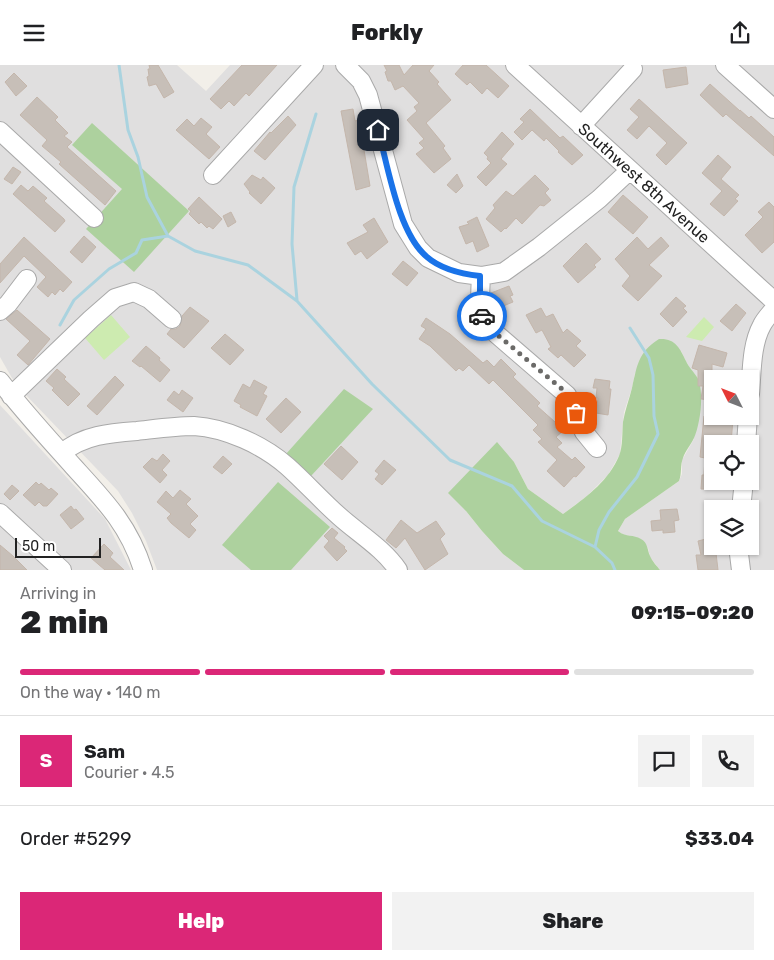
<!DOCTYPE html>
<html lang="en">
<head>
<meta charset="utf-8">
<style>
  :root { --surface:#fff; --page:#f2f2f2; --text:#202124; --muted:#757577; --line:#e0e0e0; --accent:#db2777 }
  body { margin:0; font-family:Rubik,sans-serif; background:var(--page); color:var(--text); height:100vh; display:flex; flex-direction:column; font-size:19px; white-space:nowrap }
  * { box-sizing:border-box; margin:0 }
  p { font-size:16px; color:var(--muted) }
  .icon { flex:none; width:28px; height:28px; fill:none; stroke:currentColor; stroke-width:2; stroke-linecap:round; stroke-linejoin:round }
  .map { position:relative; height:505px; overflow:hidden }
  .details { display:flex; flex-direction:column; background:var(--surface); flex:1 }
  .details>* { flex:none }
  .needle { width:32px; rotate:312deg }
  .fabs { position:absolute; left:704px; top:305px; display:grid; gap:10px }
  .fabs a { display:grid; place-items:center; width:55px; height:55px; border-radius:0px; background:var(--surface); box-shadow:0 1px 4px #0004; font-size:25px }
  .scale { position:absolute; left:15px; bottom:12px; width:86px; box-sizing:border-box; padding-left:5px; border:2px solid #222; border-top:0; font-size:14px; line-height:18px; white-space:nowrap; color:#222; -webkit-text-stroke:4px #fff; paint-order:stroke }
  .pin { position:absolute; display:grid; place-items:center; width:42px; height:42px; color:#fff; margin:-21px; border-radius:10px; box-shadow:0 2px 8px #0006 }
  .courier { position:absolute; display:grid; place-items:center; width:50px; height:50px; margin:-25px; border:4px solid #1a73e8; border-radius:50%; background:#fff; color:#222; box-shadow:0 1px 6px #0007 }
  .summary em { font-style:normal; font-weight:800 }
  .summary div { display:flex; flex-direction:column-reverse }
  .summary { display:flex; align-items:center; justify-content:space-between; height:85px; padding:0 20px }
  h1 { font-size:32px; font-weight:800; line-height:38px }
  .bar { display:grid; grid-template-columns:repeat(4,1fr); gap:8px 5px; align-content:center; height:60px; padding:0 20px }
  .bar i { height:6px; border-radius:4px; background:var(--line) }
  .bar .selected { background:var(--accent) }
  .bar p { grid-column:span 4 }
  .line { display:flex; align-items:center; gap:12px; padding:0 20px; border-top:1px solid var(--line) }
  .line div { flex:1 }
  .round { display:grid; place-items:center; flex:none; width:52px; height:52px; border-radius:0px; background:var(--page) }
  .action { display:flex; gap:10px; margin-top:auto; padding:10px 20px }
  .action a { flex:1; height:58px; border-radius:0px; background:var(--accent); color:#fff; font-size:20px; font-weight:800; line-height:58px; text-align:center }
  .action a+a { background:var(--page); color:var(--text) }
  header { display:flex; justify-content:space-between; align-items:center; height:65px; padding:0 20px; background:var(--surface); font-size:22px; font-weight:800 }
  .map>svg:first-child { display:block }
  .residential { fill:#e0dfdf; fill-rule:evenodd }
  .grass { fill:#cdebb0 }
  .forest { fill:#add19e }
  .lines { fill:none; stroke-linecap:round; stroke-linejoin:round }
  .stream { stroke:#aad3df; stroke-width:3 }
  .building { fill:#c7bfb8; stroke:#c4b6ab }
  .minor-casing { stroke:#a9a9a9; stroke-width:20 }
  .minor { stroke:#fff; stroke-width:18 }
  .done { stroke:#6b6a68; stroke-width:5; stroke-dasharray:0 9 }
  .route { stroke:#1a73e8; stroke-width:6 }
  .labels { text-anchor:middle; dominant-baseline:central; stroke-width:4; stroke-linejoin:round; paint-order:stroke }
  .street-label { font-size:16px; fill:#222; stroke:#fff }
</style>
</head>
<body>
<header><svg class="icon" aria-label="menu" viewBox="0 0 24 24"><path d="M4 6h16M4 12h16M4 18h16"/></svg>Forkly<svg class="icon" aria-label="share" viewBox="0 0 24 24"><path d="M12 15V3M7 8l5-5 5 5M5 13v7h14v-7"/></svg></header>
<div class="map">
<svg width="774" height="505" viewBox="0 0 774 505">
  <rect width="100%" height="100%" fill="#f2efe9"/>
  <path class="residential" d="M0,0H177L206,26L230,0H774V505H660L650,492L648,483L631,471L624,470L618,466L625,454L679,416L682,409V395L694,374L697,312L690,304L681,286L635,308L632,323L624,347L620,389L608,410L587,431L563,449L528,424L514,397L466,446L482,466L503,489L524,505H157L146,476L132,448L118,426L24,328L12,313L0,292ZM712,314H750V351H712ZM712,379H750V416H712ZM712,444H750V481H712Z
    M0,340L105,454L131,505H0Z"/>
  <path class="grass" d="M111,250L130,272L104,295L85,273Z
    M704,252L714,262L702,276L686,272Z"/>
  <path class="forest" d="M92,58L189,146L134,207L86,164L122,124L72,80Z
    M659,274C675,273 680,283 686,296C689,303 694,307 697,312C705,326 700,360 694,373C691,380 685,386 683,393C680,400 682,409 679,416L625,454L618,466C627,473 633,469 641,474C648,478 647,484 650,491C652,496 657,501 660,505H524L503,489L482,466L466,446L448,428L497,377L514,397L528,424L563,449C585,433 608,417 619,391C623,382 622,367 623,357C625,345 629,335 632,323C637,301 638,287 659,274Z
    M344,324L373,344L311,411L286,389Z
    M278,417L330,462L291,505H251L222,480Z"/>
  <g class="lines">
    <path class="stream" d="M119,0L128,65L138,92L147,132L168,171L195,186L248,200L297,236L372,319L450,395L512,421L542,456L595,482L612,498L615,505
      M297,235L292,179L294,122L316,49
      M60,260L74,235L109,204L136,188L142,175L168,171
      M595,482L599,465L609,447L637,412L658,369L654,351L653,310L649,293L630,263"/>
  </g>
  <path class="building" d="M149,0H158L174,27L164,33L156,19L149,21L147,12L149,11L148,4H150Z
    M242,0H277L249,31L246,28L234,41L229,36L221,44L210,34Z
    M384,0H399L404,10L413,0H434L429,6L439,17L437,19L451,35L426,58L445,81L443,83L451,94L434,108L416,89L424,83L419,78L424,74L407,55L417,46L414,42L419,38L403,21L395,25L391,16H388L385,7L387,6Z
    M463,0H486L509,21L498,33L487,23L482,29L470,17L467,20L455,9Z
    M686,2L688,19L666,23L663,5Z
    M14,8L27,21L16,31L5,17Z
    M710,19L740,46V45L749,53L751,51L774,72V91L726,49L723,52L700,30Z
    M37,32L58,52L55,55L68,68L64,71L72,77L67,82L116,126L105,140L59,99L61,97L42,81L47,75L20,50Z
    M639,34L687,78L666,100L656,90L667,78L649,61L637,74L627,65L639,52L630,44Z
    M353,44L355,56L359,55L370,121L356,125L341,46Z
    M530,44L560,73L563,71L583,90L572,100L558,87L559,86L546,73L544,76L532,65L522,75L514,67L524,57L520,54Z
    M288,51L296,60L265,95L254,86L270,67L271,68Z
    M201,53L212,62L206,69L220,82L209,94L176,65L187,54L194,61Z
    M502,67L514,79L501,94L507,99L486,121L477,112L491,98L487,94L488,92L484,88Z
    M718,90L731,102L721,114L739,130L735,134L738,136L724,151L710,139L722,126L702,108Z
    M13,102L21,107L12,119L4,114Z
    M457,109L463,121L456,128L447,120Z
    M252,110L261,115L263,112L275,123L261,139L249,128L250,127L244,119Z
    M535,110L549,124L545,128L551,135L544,141L540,140L522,159L516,153L506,164L505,163L501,167L486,154L495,143L493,140L506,126L513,131Z
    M21,120L28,126L33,121L47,133L44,136L64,154L65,156L55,167L13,129Z
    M623,130L648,152L633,169L608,147Z
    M199,132L222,154L213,164L209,161L207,163L201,157L199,159L189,149L191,146L188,144Z
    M769,137L774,142V177L762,188L745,170L763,152L758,147Z
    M231,147L236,157L228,162L223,151Z
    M477,152L489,181L477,187L473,176L466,179L459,162L469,159L467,157Z
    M374,153L388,177L367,194L361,186L355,190L347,178L368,167L363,160Z
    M84,171L96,182L82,198L70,187Z
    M24,172L72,217L63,227L60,224L55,230L52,227L48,232L37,222L46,212L24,191L0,218V199Z
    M637,172L648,184L661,172L669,181L649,200L662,211L638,236L622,221L630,211L615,194Z
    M586,178L601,194L594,200L596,202L578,218L563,201Z
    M403,196L418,208L407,221L392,209Z
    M509,221L513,230L510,231L513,237L496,244L491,228Z
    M676,232L686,241L683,243L687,247L673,262L660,249Z
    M736,239L746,248L732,266L720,256Z
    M190,242L209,256L184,283L167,269L171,264H176L180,261L182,251Z
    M541,243L546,252L553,249L563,268L567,264L581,276L576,281L586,290L574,302L561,290L558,293L548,284L551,282L542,265L536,268L526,250Z
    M17,245L50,274L28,300L17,290L30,276L6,254Z
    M426,253L450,269L483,298L487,295L494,302L501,294L516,309L513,312L540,338L537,341L564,365L556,372L562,378L557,382L572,395L575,392L585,402L576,412L574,411L564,422L547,406L557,395L538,377L542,374L533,365L538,360L493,315L489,319L469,300L463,306L459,303L456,306L430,281L419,274L426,264L421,261Z
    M225,269L244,285L230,300L211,283Z
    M699,280L727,288L723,302L712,299V335L701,334L703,321H698V305L692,303Z
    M146,281L160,293L159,295L170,305L160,317L141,301L140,302L132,296Z
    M57,304L66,312L64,314L80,329L68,341L52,325L54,323L46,316Z
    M115,311L124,320L97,350L87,341Z
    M595,314L610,316L609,324H611L608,350L596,348L598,333H596L597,323H593Z
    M254,315L267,322L263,329L267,331L257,351L240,342L241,340L234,336L243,319L250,323Z
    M182,325L193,333L183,347L167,335L174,326L179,330Z
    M286,333L301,347L281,368L266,354Z
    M704,351L733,354L731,378L712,376V424H701L702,410H704L705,393L700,392Z
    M341,381L358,397L342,415L324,399Z
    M163,389L170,396L162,405L167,410L160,418L143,402L152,393L157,396Z
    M223,391L232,399L222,409L213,402Z
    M384,395L396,405L382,420L375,414L379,409L375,406Z
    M36,417L39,420L41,418L49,425L51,423L58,429L47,441H43L39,437L35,441L23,430Z
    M12,420L19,426L10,435L4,429Z
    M180,425L191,434L186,439L198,451L190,459L196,465L189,473L171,458L167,453L171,449L157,437L166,426L173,433Z
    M71,441L74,445L76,444L84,454L71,464L60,450Z
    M677,444L679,455L674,456L675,467L663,468V465L652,466L651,456L661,455L660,445Z
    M401,455L417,468L436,456L445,469L440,474L448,489L425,505L405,473L396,483L386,475Z
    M332,463L338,468L334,473L345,482L344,483L347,486L337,496L324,482L329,476L324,471Z
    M710,473L714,489L716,488L718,505H698L696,490H701L698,476Z
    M104,479L113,488L110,492L124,505H105L91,493Z
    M0,480L13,491L27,505H0Z"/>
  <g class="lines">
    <defs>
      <path id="minor" d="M345,0L361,16L368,30L403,159L418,183L428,193L459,208L481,211L504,207L539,182L599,134L630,105
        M515,0L774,236
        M725,0L774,44
        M581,61L633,4
        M0,66L94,153
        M213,110L314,0
        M481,211C480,233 477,251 494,267L567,330L584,367L597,383
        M0,246L8,239L27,214
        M0,316C23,346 48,373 73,401C104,435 129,460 143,505
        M750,329C752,307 751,280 762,260C765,254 770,249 774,244
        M11,331L91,254L115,233L134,227L149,234L172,254
        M746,379L748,351
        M62,388C83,370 110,368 137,366C155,364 175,361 194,361C226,363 263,380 287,401C305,417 321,435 339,451C359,469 383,483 398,505
        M741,444L744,416
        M0,448L62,505
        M738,481L741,505"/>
    </defs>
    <use href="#minor" class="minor-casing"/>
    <use href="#minor" class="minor"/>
  </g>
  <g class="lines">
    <path class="done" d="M482,251L488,262L562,324L567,330L576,348"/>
    <path class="route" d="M378,65C388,101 398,168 427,192C442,205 462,209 480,211V240L482,251"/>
  </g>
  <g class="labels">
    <g class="street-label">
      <text transform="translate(644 118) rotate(42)">Southwest 8th Avenue</text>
    </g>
  </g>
</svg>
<div class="fabs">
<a><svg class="needle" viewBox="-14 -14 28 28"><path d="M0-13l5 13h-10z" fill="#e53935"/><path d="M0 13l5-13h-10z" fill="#757577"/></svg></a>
<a><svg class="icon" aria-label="locate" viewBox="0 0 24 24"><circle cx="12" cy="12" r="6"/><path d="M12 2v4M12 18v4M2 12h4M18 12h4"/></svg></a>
<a><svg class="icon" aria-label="layers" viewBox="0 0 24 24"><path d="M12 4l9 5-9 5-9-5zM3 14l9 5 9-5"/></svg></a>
</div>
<div class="scale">50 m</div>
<div class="pin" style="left:576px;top:348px;background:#ea580c"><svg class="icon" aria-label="bag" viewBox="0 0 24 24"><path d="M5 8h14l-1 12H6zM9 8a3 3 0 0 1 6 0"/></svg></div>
<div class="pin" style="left:378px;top:65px;background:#1f2937"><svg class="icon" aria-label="home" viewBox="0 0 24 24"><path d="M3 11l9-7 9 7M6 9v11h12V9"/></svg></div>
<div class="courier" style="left:482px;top:251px"><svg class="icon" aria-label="car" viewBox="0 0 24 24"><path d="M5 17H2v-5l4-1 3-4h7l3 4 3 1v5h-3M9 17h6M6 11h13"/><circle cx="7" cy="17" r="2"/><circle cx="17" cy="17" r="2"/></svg></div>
</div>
<section class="details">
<div class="summary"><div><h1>2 min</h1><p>Arriving in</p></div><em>09:15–09:20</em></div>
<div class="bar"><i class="selected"></i><i class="selected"></i><i class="selected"></i><i></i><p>On the way · 140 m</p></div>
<div class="line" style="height:90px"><b class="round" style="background:var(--accent);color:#fff">S</b><div><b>Sam</b><p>Courier · 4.5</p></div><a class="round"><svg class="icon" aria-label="chat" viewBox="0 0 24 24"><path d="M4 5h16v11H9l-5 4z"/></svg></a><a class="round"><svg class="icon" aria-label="phone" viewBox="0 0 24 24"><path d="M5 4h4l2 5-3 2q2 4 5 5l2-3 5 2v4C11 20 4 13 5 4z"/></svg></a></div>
<div class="line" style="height:65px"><div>Order #5299</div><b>$33.04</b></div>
<div class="action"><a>Help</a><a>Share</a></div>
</section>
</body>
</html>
